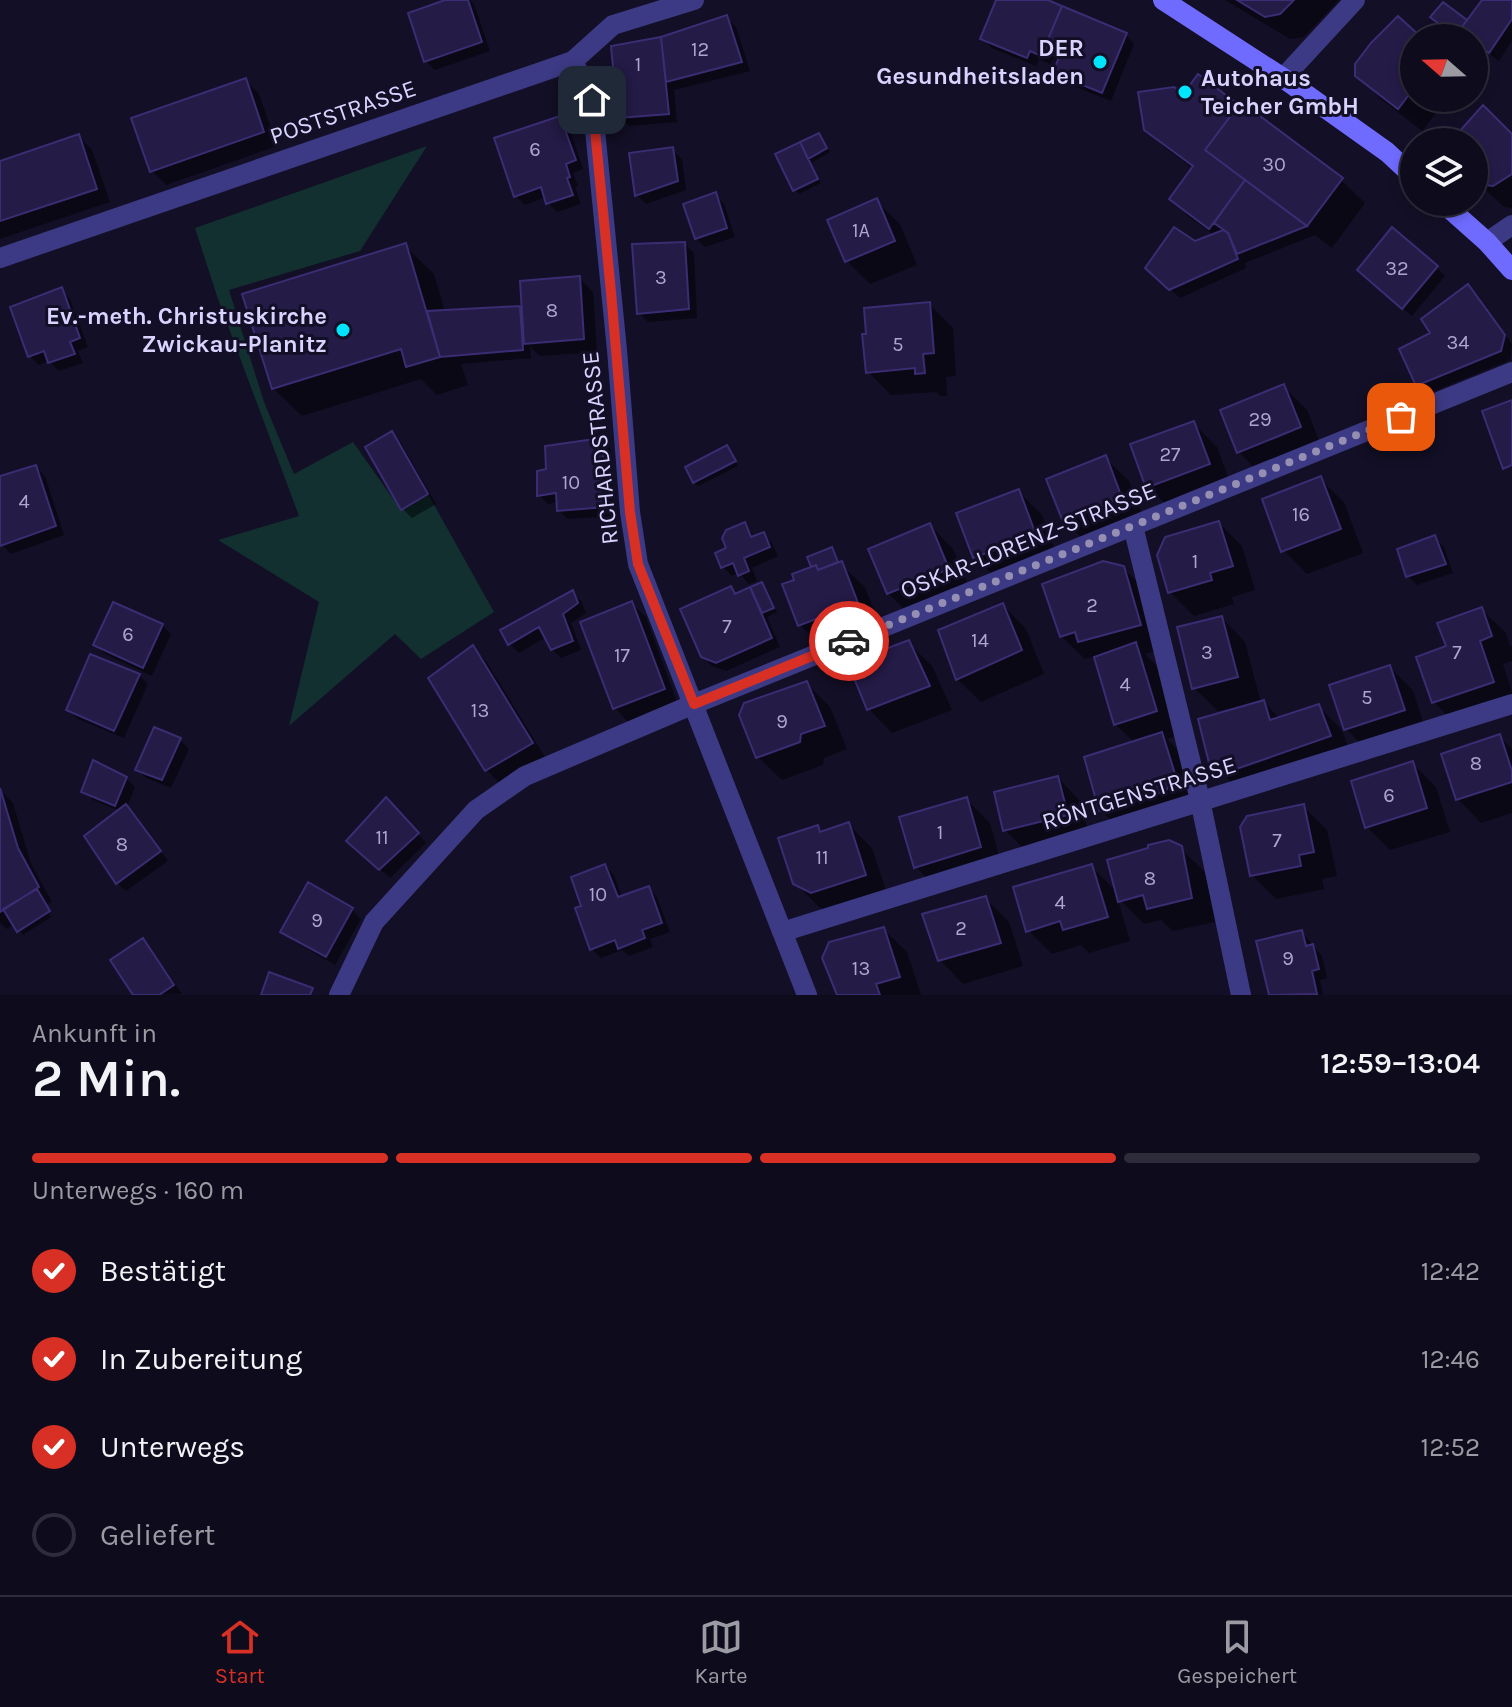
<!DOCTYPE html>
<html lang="de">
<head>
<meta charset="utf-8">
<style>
  :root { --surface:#0e0b1c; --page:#1c1929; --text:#f1f3f6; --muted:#9b9ba3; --line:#2e2b3b; --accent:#d93025 }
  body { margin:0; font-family:Karla,sans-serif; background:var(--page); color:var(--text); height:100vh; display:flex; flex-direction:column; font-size:30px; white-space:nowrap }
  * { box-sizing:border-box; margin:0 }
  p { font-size:26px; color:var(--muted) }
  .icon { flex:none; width:44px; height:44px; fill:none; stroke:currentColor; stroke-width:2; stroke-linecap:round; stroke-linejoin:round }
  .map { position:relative; height:995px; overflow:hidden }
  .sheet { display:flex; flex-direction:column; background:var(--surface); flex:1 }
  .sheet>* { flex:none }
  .needle { width:52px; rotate:290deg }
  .fabs { position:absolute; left:1400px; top:24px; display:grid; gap:16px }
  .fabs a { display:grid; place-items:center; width:88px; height:88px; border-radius:50%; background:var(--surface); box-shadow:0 4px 12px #0003,0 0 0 2px var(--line); font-size:40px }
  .pin { position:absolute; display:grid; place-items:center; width:68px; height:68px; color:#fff; margin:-34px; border-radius:16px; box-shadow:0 4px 12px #0006 }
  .courier { position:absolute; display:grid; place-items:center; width:80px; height:80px; margin:-40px; border:6px solid #d93025; border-radius:50%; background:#fff; color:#222; box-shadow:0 2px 10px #0007 }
  .headline em { font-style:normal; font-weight:600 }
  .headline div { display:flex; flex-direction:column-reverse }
  .headline { display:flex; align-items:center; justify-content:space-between; height:136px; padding:0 32px }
  h1 { font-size:52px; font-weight:600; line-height:60px }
  .bar { display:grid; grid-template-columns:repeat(4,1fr); gap:12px 8px; align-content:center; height:96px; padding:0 32px }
  .bar i { height:10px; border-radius:6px; background:var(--line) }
  .bar .selected { background:var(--accent) }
  .bar p { grid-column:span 4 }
  ol { padding:0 32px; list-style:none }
  li { display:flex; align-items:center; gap:24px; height:88px }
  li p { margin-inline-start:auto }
  li .icon { padding:8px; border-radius:50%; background:var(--accent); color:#fff; stroke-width:4 }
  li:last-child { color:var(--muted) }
  li i { width:44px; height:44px; border:4px solid var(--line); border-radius:50% }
  .tabs { display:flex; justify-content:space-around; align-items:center; height:112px; border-top:2px solid var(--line); background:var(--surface); font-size:22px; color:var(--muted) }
  .tabs a { display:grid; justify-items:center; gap:4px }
  .tabs .selected { color:var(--accent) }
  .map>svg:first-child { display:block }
  .green { fill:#12302f }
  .shadow { fill:#0007 }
  .building { fill:#241b47; stroke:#3b2d73; stroke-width:2 }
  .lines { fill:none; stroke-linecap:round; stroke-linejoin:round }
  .street { stroke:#3d3a85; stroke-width:20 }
  .secondary { stroke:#6f6bff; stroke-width:20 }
  .done { stroke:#948fb3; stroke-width:8; stroke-dasharray:0 14.4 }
  .route { stroke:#d93025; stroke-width:10 }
  .poi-dot { fill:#00e5ff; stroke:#130f26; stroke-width:3 }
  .labels { text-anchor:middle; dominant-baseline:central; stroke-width:6; stroke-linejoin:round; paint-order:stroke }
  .number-label { font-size:20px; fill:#aca6d1 }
  .poi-label { font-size:24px; font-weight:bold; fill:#d9d4ff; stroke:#130f26; text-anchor:end }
  .street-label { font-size:24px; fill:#d9d4ff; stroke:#130f26 }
</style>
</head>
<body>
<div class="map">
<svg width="1512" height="995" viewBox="0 0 1512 995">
  <rect width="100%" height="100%" fill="#130f26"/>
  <path class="green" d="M427,146L360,251L229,290L264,402L294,474L353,442L401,510L428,494L494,612L421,659L395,634L289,726L319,602L218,540L299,516L217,296L195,228Z"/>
  <path class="shadow" d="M452,0H470L474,4L490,51L435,70L426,61Z
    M998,0H1042L1125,34L1134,44L1111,101L1064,82L1055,73L1060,62L1053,59L1050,64L1039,59L1036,66L992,48L982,38Z
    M1225,0H1339L1304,37L1290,39Z
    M1484,0H1512V41L1499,61L1474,42V38H1469L1464,33L1459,38L1437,21L1443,4L1467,23Z
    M727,18L736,27L750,71L674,90L677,122L629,126L620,117L613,48L662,39Z
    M1398,19L1419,38H1414V98H1448L1422,131L1381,99L1357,75Z
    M245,80L259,94L277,146L166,185L152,171Z
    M1184,96L1240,107L1341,180L1365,203L1332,248L1315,235L1245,263L1246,268L1180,298L1157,277L1195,243L1214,235L1189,217L1171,199L1194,169L1164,147L1146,129Z
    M560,118L569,127L583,169L573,173L578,186L575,187L581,204L557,212L548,203L546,197L525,205L516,196Z
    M819,135L830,152L811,163L821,183L799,194L795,190L777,155Z
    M79,137L92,150L110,202L0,239V163Z
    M1512,137V208L1504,207L1474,179V142H1453Z
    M672,150L682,159L686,190L646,204L637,195Z
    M715,195L724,204L735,237L705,247L696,238Z
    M876,201L900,224L917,265L870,284L847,261Z
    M685,244L694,253L697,318L648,322L639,313Z
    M405,246L434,274L445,312L520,308L524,312L579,278L593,292L597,352L540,356L530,347L531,358L461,364L468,385L437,395L421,379L302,416L273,388Z
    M1436,267L1445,276L1412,316L1369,279Z
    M1468,286L1477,295L1512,344L1510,360L1427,394L1418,385L1433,334Z
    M61,290L70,299L88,347L78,351L83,363L59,371L49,361L39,365L30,356Z
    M929,304L953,328L956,376L946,377L947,396H941L936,392L891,395L868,372Z
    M1283,386L1307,410L1323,451L1262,476L1239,452Z
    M1193,423L1217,447L1232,488L1171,510L1148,486Z
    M392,434L401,443L436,504L412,518L403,509Z
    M602,440L611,449L614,516L568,519L558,510V502L548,504L539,495Z
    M727,447L738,466L698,486L694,482Z
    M1105,458L1129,481L1145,522L1088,544L1065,521Z
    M36,467L45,476L64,535L11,554L2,545L0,537V478Z
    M1320,479L1344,502L1363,553L1307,574L1283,550Z
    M1019,492L1042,515L1058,558L998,581L975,557Z
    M1219,523L1242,546L1255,590L1232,597L1234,604L1194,616L1170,592Z
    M744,525L755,537L763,534L772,543L778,556L752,568L757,581L749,584L739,573L732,576L723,567L729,549Z
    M930,525L953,549L971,592L912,617L888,593Z
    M1435,538L1444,547L1453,573L1417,585L1408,576Z
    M831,549L835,553L840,564L865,587L880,626L824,648L800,625L796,581Z
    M1123,568L1147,592L1163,649L1145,654L1159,668L1180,735L1167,739L1185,758L1198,799L1124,834L1101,810L1135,743L1115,724L1096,656L1085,659L1061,636Z
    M762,584L766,588L777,612L767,617L780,647L726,671L712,666L702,656L731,589L737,595Z
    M572,592L581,601L586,613L571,623L581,650L561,658L552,649L546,637L519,653L510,644L503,630Z
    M632,604L646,617L677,702L628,722L615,708Z
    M1003,605L1026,629L1044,674L981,702L957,679Z
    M1482,610L1506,633L1510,646H1512V661L1503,664L1512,692V707L1457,726L1434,702L1448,648Z
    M1222,618L1245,642L1261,703L1264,702L1280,719L1318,706L1342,730L1353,760L1235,786L1211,762L1233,711L1232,708L1218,711L1194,688Z
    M162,625L171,634L152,676L105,654L96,645Z
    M908,643L932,666L952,710L892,733L869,709Z
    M473,648L486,661L545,757L500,784L487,770Z
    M1390,667L1413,691L1427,733L1370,753L1346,729Z
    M139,675L148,684L124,738L78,719L68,710Z
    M806,683L830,707L847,749L824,758L823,765L782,780L758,757Z
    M1499,736L1512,749V813L1481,823L1458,799Z
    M180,740L189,749L171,788L146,778L137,769Z
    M1413,764L1436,787L1450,832L1390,850L1366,826Z
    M126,778L135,787L127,807L135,815L168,861L126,891L117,883L120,811L93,800L84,791Z
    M1058,778L1081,802L1090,839L1029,854L1005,830Z
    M0,790L13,803L31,864L52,902L44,905L51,917L23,935L15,924L6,929L0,923Z
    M966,799L990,823L1003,870L939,891L916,867Z
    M1303,806L1327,830L1337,876L1322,879L1324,889L1276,899L1252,875Z
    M395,808L426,843L390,878L358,850Z
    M849,825L872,848L889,899L836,916L819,907L795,883L817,827L823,833Z
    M1180,848L1205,872L1215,922L1173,931L1161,920L1144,924L1117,897L1130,941L1089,953L1081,945L1052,954L1028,930L1091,866L1118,893Z
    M605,866L614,875L622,898L648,888L657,897L670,932L650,939L653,947L629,956L622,950L601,958L592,949L584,907Z
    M308,885L352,910L361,919L335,965L292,940L283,931Z
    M985,898L1009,922L1023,966L963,984L940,960Z
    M883,929L907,952L921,995H839Z
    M1302,932L1322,956L1327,978L1320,980L1323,995H1270L1258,942Z
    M142,940L151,949L182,994L136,995Z"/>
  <path class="building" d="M445,0H468L482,42L424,62L408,13Z
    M996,0H1048L1062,6L1041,56L1030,51L1027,58L980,39Z
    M1237,0H1294L1280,14L1265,17Z
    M1482,0H1512V19L1489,53L1474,42V38H1469L1459,31Z
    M1443,2L1467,20L1455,36L1430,17Z
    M1062,6L1127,33L1102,93L1053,73L1059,57L1043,51Z
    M727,15L742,62L666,82L661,37Z
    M1398,16L1422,38H1414V88L1398,109L1355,76V64L1371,43Z
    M661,37L669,114L618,118L611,46Z
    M1198,74L1239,105L1205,150L1245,180L1209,229L1169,199L1193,166L1144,130L1138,92L1174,87L1184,93Z
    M246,78L264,132L150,172L131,118Z
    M1241,102L1343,178L1307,226L1205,150Z
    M1483,105L1512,134V174L1493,186L1478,184L1474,180V142H1450Z
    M560,116L576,160L566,164L570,177L567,178L573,195L546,204L541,187L514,197L494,138Z
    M819,133L827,148L808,159L800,142Z
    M79,134L97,189L0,221V161Z
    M800,142L818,179L793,191L775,154Z
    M673,147L678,181L635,196L629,153Z
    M1245,180L1307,226L1237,254L1228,233L1214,223Z
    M716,192L727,228L695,239L683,204Z
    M877,198L895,241L845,262L827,220Z
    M1174,227L1195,241L1223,230L1228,233L1238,259L1169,290L1145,268Z
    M1392,227L1438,266L1402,309L1357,270Z
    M685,242L689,309L637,314L632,244Z
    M406,243L440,357L406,367L401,349L272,389L242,294Z
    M580,276L584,339L524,344L520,281Z
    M1468,284L1505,335L1501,351L1416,386L1399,349L1430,333L1421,319Z
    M62,287L80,338L70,342L75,354L48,363L44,351L28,357L10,307Z
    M930,302L934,353L923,354L925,373L915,374V368L866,373L862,334H866L864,308Z
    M520,306L523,350L440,357L427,311Z
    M1284,384L1301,427L1237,453L1220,410Z
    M1512,400V465L1503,469L1482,411Z
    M1194,421L1210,464L1146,488L1130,444Z
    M392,431L428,494L401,510L365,447Z
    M602,438L606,507L557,511L556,493L537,496V471L546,469L545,446Z
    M727,445L736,461L693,483L685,467Z
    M1106,455L1122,498L1063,522L1046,479Z
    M36,465L56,526L0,546V476Z
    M1321,476L1341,529L1281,552L1262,499Z
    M1019,489L1036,535L973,558L956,513Z
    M1219,521L1233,566L1210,573L1212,580L1168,593L1157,555L1165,537Z
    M745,522L751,537L764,532L770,547L744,558L749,571L738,576L733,563L721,568L715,553L726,548L722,538L726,530Z
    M930,523L949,569L887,594L868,549Z
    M1435,535L1446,564L1406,577L1397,549Z
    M832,547L838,562L818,570L816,565L811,567L807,557Z
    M842,561L858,603L798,626L782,584L794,580L792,574L811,567L816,565L818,570Z
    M1103,561L1124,566L1141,625L1078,642L1075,632L1060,637L1042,584Z
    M762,582L774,608L762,613L750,587Z
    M731,586L735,594L750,587L772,638L716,663L701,657L680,609Z
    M573,590L578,603L563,614L573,641L551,650L539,627L508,645L500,630Z
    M632,601L665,689L613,709L580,622Z
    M113,602L163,624L143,668L93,645Z
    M1003,603L1022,650L956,680L938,630Z
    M1482,607L1492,636L1480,641L1494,682L1432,703L1416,657L1446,646L1437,623Z
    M1222,616L1238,677L1192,689L1177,627Z
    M909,640L930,686L867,710L848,663Z
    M1136,642L1157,711L1114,725L1094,657Z
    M473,645L533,743L485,771L428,678Z
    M90,654L140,674L114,731L66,710Z
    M1390,665L1405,710L1344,730L1329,685Z
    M807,681L825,726L801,734L800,742L756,758L739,715L744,703Z
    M1264,700L1270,720L1319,704L1331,736L1225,773L1209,763L1198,719Z
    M154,727L181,738L162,780L135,770Z
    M1162,732L1175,774L1166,791L1099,811L1084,757Z
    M1500,734L1512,771V782L1456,800L1441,754Z
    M93,760L127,777L115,806L81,792Z
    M1413,761L1427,808L1365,828L1351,781Z
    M1058,776L1068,815L1003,831L994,792Z
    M0,788L18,848L39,887L0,912Z
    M386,797L419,833L379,870L346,841Z
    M967,797L981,847L914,868L899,817Z
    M126,804L161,851L116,884L84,836Z
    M1304,804L1314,852L1299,855L1301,866L1250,876L1240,827L1247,816Z
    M849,822L866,875L811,893L793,884L778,838L818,825L820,832Z
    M1169,840L1182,846L1192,898L1147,909L1143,895L1118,902L1107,860L1148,848V845Z
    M605,864L618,897L649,886L662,923L642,930L645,938L618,949L615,940L590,950L575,908L581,906L571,877Z
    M1092,864L1108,917L1063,930L1060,921L1026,932L1013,887Z
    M308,882L353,908L326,957L280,932Z
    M37,889L50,911L17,932L3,909Z
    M986,896L1001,943L938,961L922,914Z
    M884,927L900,977L876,984L880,995H837L822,958L829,942Z
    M1302,930L1306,946L1313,944L1319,969L1312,971L1317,994L1269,995L1256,941Z
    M143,938L174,985L159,995H133L110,960Z
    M269,972L313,988L310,995H261Z"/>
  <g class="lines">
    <path class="street" d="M573,61L592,100L617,350L630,512L638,564L807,995
      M1283,78L1355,0
      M1487,242L1512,225
      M0,258L573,61L613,25L694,0
      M1133,526L1200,800L1241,995
      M782,932L1512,704
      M339,995L374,922L476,810L525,776L694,704L1512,372"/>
    <path class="secondary" d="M1163,0L1283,78L1387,152L1414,177
      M1442,202L1487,242L1512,270"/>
  </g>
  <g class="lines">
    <path class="done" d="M849,641L1401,417"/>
    <path class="route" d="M592,100L611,292L630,512L638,564L694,704L849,641"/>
  </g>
  <g class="poi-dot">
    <circle cx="1100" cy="62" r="8"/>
    <circle cx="1185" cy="92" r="8"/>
    <circle cx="343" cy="330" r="8"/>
  </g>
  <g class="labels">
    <g class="number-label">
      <text x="700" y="49">12</text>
      <text x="638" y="64">1</text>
      <text x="535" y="149">6</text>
      <text x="1274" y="164">30</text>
      <text x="861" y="230">1A</text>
      <text x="1397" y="268">32</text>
      <text x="661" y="277">3</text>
      <text x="552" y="310">8</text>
      <text x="1458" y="342">34</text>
      <text x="898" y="344">5</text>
      <text x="1260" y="419">29</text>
      <text x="1170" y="454">27</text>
      <text x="571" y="482">10</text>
      <text x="24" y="501">4</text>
      <text x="1301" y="514">16</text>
      <text x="1195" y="561">1</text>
      <text x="1092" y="605">2</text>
      <text x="727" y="626">7</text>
      <text x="128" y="634">6</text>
      <text x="980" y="640">14</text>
      <text x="1207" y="652">3</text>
      <text x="1457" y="652">7</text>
      <text x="622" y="655">17</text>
      <text x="1125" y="684">4</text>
      <text x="1367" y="697">5</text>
      <text x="480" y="710">13</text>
      <text x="782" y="721">9</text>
      <text x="1476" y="763">8</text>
      <text x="1389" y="795">6</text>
      <text x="940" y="832">1</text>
      <text x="382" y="837">11</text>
      <text x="1277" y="840">7</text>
      <text x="122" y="844">8</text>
      <text x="822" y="857">11</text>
      <text x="1150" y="878">8</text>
      <text x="598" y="894">10</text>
      <text x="1060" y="902">4</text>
      <text x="317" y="920">9</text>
      <text x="961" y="928">2</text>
      <text x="1288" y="958">9</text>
      <text x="861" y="968">13</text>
    </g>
    <g class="poi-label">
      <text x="1084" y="48">DER<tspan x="1084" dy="28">Gesundheitsladen</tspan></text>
      <text x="1201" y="78" text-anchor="start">Autohaus<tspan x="1201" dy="28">Teicher GmbH</tspan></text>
      <text x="327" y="316">Ev.-meth. Christuskirche<tspan x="327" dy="28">Zwickau-Planitz</tspan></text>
    </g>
    <g class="street-label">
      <text transform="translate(343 112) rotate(-19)">POSTSTRASSE</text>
      <text transform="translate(600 448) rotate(-96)">RICHARDSTRASSE</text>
      <text transform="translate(1028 540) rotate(-22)">OSKAR-LORENZ-STRASSE</text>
      <text transform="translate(1139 793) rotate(-17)">RÖNTGENSTRASSE</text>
    </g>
  </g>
</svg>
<div class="fabs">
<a><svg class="needle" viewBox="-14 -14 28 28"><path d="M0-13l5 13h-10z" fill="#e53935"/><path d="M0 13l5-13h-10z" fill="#9b9ba3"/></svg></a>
<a><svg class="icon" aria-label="layers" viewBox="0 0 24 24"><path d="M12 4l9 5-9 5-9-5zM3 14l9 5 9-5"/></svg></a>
</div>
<div class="pin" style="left:1401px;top:417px;background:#ea580c"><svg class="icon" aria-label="bag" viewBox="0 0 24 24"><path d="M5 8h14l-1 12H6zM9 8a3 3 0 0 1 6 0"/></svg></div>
<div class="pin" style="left:592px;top:100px;background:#1f2937"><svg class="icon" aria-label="home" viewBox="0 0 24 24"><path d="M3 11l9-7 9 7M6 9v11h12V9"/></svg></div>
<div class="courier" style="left:849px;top:641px"><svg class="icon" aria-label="car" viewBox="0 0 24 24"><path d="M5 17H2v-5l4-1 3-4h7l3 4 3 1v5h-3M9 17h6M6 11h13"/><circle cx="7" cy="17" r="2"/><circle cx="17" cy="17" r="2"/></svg></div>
</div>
<section class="sheet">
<div class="headline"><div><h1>2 Min.</h1><p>Ankunft in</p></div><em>12:59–13:04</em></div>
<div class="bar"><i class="selected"></i><i class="selected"></i><i class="selected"></i><i></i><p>Unterwegs · 160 m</p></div>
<ol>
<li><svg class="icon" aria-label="check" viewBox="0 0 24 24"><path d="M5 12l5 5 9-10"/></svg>Bestätigt<p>12:42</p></li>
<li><svg class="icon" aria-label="check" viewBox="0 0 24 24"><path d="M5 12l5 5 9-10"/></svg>In Zubereitung<p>12:46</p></li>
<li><svg class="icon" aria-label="check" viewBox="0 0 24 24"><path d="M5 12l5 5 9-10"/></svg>Unterwegs<p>12:52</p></li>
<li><i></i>Geliefert</li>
</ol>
</section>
<nav class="tabs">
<a class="selected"><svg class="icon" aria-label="home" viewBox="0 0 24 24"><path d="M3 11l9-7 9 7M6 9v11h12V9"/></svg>Start</a>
<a><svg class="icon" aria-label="map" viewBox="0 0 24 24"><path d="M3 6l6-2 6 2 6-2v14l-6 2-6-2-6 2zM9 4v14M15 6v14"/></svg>Karte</a>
<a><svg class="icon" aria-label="saved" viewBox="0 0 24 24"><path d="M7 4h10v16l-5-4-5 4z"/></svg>Gespeichert</a>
</nav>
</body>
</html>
